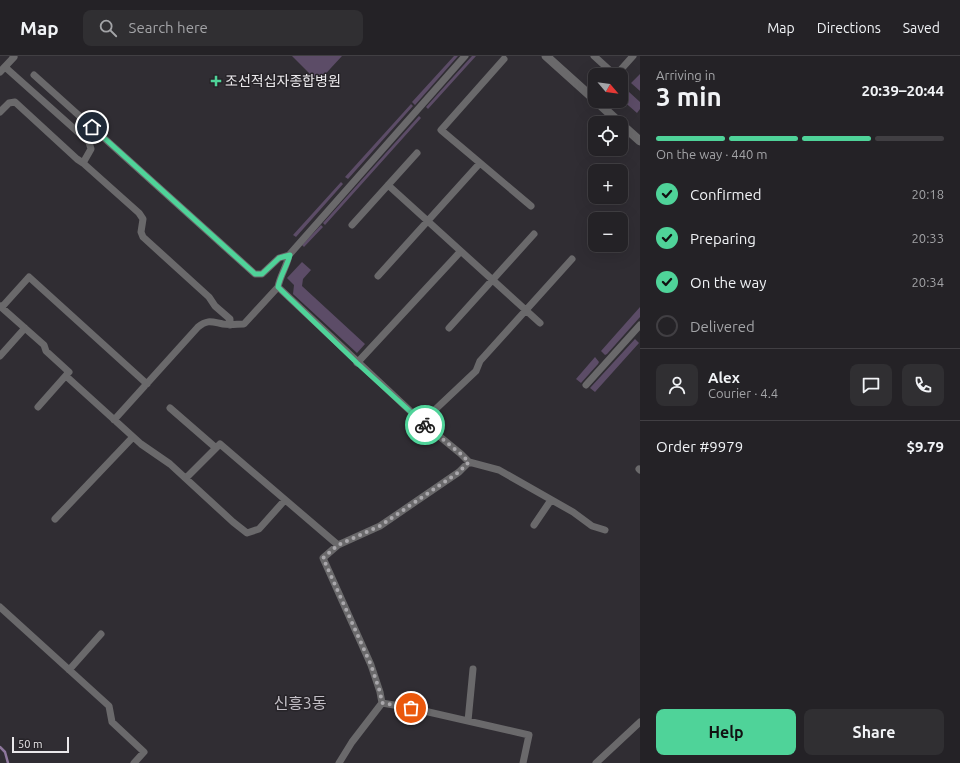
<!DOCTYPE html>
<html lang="en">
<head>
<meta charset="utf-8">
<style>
  :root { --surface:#242226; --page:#302f32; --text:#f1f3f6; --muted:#a3a4a7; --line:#413f43; --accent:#4fd399 }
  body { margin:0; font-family:Ubuntu,"Noto Sans KR",sans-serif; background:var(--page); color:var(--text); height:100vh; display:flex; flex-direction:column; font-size:15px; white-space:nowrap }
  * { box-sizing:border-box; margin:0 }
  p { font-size:13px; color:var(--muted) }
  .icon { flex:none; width:22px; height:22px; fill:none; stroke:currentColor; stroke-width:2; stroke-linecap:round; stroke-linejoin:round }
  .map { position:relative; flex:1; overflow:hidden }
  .panel { display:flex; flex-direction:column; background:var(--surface); width:320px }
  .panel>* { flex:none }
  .needle { width:26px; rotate:119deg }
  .fabs { position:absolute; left:588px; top:12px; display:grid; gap:8px }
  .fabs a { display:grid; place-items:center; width:40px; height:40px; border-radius:8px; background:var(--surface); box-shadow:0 4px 16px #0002,0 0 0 1px var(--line); font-size:20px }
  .scale { position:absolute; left:12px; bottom:10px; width:57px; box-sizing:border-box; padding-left:4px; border:2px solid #eae8eb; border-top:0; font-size:11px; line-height:14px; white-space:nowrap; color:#eae8eb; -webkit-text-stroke:3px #272429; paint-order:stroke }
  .pin { position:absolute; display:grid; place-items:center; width:34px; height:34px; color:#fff; margin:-17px; border:2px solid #fff; border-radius:50%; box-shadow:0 1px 4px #0007 }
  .courier { position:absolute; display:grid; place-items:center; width:40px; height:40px; margin:-20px; border:3px solid #4fd399; border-radius:50%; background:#fff; color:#222; box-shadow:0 1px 5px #0007 }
  .head em { font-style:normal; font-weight:700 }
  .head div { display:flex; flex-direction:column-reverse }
  .head { display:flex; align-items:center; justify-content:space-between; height:68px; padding:0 16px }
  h1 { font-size:26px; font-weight:700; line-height:30px }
  .bar { display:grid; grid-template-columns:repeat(4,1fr); gap:6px 4px; align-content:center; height:48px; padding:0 16px }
  .bar i { height:5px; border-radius:3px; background:var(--line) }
  .bar .on { background:var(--accent) }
  .bar p { grid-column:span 4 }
  .line { display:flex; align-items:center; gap:10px; padding:0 16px; border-top:1px solid var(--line) }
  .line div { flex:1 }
  .round { display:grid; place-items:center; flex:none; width:42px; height:42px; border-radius:8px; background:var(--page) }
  ol { padding:0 16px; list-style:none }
  li { display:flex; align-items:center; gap:12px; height:44px }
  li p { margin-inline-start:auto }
  li .icon { padding:4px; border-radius:50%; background:var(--accent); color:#111; stroke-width:4 }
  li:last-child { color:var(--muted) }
  li i { width:22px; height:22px; border:2px solid var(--line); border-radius:50% }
  .button { display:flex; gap:8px; margin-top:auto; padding:8px 16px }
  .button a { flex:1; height:46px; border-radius:8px; background:var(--accent); color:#111; font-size:16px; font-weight:700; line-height:46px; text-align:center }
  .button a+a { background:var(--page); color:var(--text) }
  header { display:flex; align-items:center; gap:24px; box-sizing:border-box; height:56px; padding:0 20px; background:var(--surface); border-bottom:1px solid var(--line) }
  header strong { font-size:19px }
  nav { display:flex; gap:22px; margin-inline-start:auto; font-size:14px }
  .search { width:280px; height:36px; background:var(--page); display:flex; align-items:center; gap:10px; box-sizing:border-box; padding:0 14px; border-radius:8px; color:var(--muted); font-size:15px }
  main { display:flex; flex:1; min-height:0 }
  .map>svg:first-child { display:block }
  .green { fill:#5c4c67 }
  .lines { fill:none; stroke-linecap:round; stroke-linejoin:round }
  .stream { stroke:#8d779c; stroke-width:2.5 }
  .minor { stroke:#6a696b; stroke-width:7 }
  .tertiary { stroke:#6a696b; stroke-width:9 }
  .done { stroke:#a9a7ab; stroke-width:4; stroke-dasharray:0 7.2 }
  .route { stroke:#4fd399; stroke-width:5 }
  .poi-dot { fill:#4fd399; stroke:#272429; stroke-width:1.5 }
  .labels { text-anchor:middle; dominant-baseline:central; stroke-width:3; stroke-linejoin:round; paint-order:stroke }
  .poi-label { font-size:14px; fill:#eae8eb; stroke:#272429; text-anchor:start }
  .quarter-label { font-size:16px; fill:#c2bec5; stroke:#272429 }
</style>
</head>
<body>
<header>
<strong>Map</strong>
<div class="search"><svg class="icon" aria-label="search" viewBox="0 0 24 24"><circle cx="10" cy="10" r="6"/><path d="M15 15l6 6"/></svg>Search here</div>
<nav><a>Map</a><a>Directions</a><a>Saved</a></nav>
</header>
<main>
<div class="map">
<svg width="640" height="707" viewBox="0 0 640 707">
  <rect width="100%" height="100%" fill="#302d33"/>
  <path class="green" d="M292,0H342L318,26Z
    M454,0H458L415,49L412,46Z
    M472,0H476L428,53L426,51Z
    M640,18V35L631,27Z
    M628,35L640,46V53L637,57L621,43Z
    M411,48L413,50L348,123L345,121Z
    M419,60L421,62L325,169L323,167Z
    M341,126L343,128L296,181L293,179Z
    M321,169L323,171L304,191L302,189Z
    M302,206L311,214L303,223L302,230L365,288L357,297L293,238L294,229L287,222Z
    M640,251V261L607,298L605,299L601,295Z
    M635,283L639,287L595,336L590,332Z
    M595,301L599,306L598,308L581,327L576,323Z"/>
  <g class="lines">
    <path class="stream" d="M0,691L5,696L8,707"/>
    <path class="minor" d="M465,0L289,199C287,210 280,220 278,231L422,366L461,398L469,406L499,414L573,456L592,470L605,474
      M594,0L615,19
      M504,3L441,74L531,150
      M5,11L89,86L91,93L83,107
      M0,16L14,1L13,0
      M34,19L255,218H262L279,202L289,199
      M616,19L633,0
      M0,56L9,47L15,46L77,103L83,107L139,157L143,163L141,176L143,181L209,241L215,250L230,263V269
      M388,129L540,267
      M352,169L417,97
      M378,220L480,107
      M0,250L44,289L46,295L69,316L38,351
      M2,251L29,221L147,328
      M449,272L534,178
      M0,300L25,272
      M357,307L460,196
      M66,320L141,388L170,408L233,466L247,477L259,473L284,445
      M586,329L640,269
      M170,352L216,392
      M114,364L198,271C208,263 212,266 223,268C230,269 237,268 244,268L278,231
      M422,366L476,315L480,305L572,203
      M639,413L640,414
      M186,422L220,388L338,489
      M55,463L133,381
      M534,469L551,444
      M0,551L109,650L112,666L144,696L134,707
      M69,614L101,578
      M382,647L411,652L529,679L523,707
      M468,665L473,613
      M339,707L352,686L382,647L380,636L371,609L323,502L338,489L380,470L459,416L469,406
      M596,707L640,666"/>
    <path class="tertiary" d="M546,0L595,44
      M596,45L620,67
      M621,68L640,85"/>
  </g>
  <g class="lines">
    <path class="done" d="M411,652L382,647L380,636L371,609L323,502L338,489L380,470L459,416L469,406L461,398L425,369"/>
    <path class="route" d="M92,71L255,218H262L279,202L290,199C287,210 280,220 278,231L357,307L425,369"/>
  </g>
  <path class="poi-dot" d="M214 19h4v4h4v4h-4v4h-4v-4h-4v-4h4z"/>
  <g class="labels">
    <g class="poi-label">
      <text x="225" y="25">조선적십자종합병원</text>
    </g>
    <g class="quarter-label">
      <text x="300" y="647">신흥3동</text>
    </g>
  </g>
</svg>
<div class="fabs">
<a><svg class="needle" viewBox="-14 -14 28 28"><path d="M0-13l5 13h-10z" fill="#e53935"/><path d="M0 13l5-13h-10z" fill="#a3a4a7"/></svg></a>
<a><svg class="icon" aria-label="locate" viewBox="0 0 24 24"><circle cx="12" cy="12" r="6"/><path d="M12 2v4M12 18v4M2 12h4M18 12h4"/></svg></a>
<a>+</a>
<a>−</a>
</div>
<div class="scale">50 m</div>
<div class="pin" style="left:411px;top:652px;background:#ea580c"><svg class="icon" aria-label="bag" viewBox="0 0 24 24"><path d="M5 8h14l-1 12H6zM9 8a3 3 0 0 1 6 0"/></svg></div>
<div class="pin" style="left:92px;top:71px;background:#1f2937"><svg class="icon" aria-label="home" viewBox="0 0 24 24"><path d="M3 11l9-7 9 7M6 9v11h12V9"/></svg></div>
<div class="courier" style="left:425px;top:369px"><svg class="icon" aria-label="bike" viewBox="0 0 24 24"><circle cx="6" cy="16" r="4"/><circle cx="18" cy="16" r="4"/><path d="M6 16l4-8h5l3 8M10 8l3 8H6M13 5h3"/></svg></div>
</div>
<section class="panel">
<div class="head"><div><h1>3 min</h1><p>Arriving in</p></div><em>20:39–20:44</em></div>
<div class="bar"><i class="on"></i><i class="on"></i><i class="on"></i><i></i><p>On the way · 440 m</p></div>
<ol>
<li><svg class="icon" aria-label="check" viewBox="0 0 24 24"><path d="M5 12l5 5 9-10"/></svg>Confirmed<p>20:18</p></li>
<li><svg class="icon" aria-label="check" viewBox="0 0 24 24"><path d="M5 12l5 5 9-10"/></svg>Preparing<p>20:33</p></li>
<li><svg class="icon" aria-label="check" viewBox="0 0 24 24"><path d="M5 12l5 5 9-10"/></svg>On the way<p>20:34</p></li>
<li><i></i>Delivered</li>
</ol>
<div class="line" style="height:72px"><a class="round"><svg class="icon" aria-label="person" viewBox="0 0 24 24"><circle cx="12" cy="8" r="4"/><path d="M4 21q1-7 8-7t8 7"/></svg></a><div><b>Alex</b><p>Courier · 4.4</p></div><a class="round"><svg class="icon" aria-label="chat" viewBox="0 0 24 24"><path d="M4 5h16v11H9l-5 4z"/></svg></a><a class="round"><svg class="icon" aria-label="phone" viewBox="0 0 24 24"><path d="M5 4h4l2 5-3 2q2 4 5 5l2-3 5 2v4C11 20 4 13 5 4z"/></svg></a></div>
<div class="line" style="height:52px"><div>Order #9979</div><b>$9.79</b></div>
<div class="button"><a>Help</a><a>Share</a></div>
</section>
</main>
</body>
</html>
